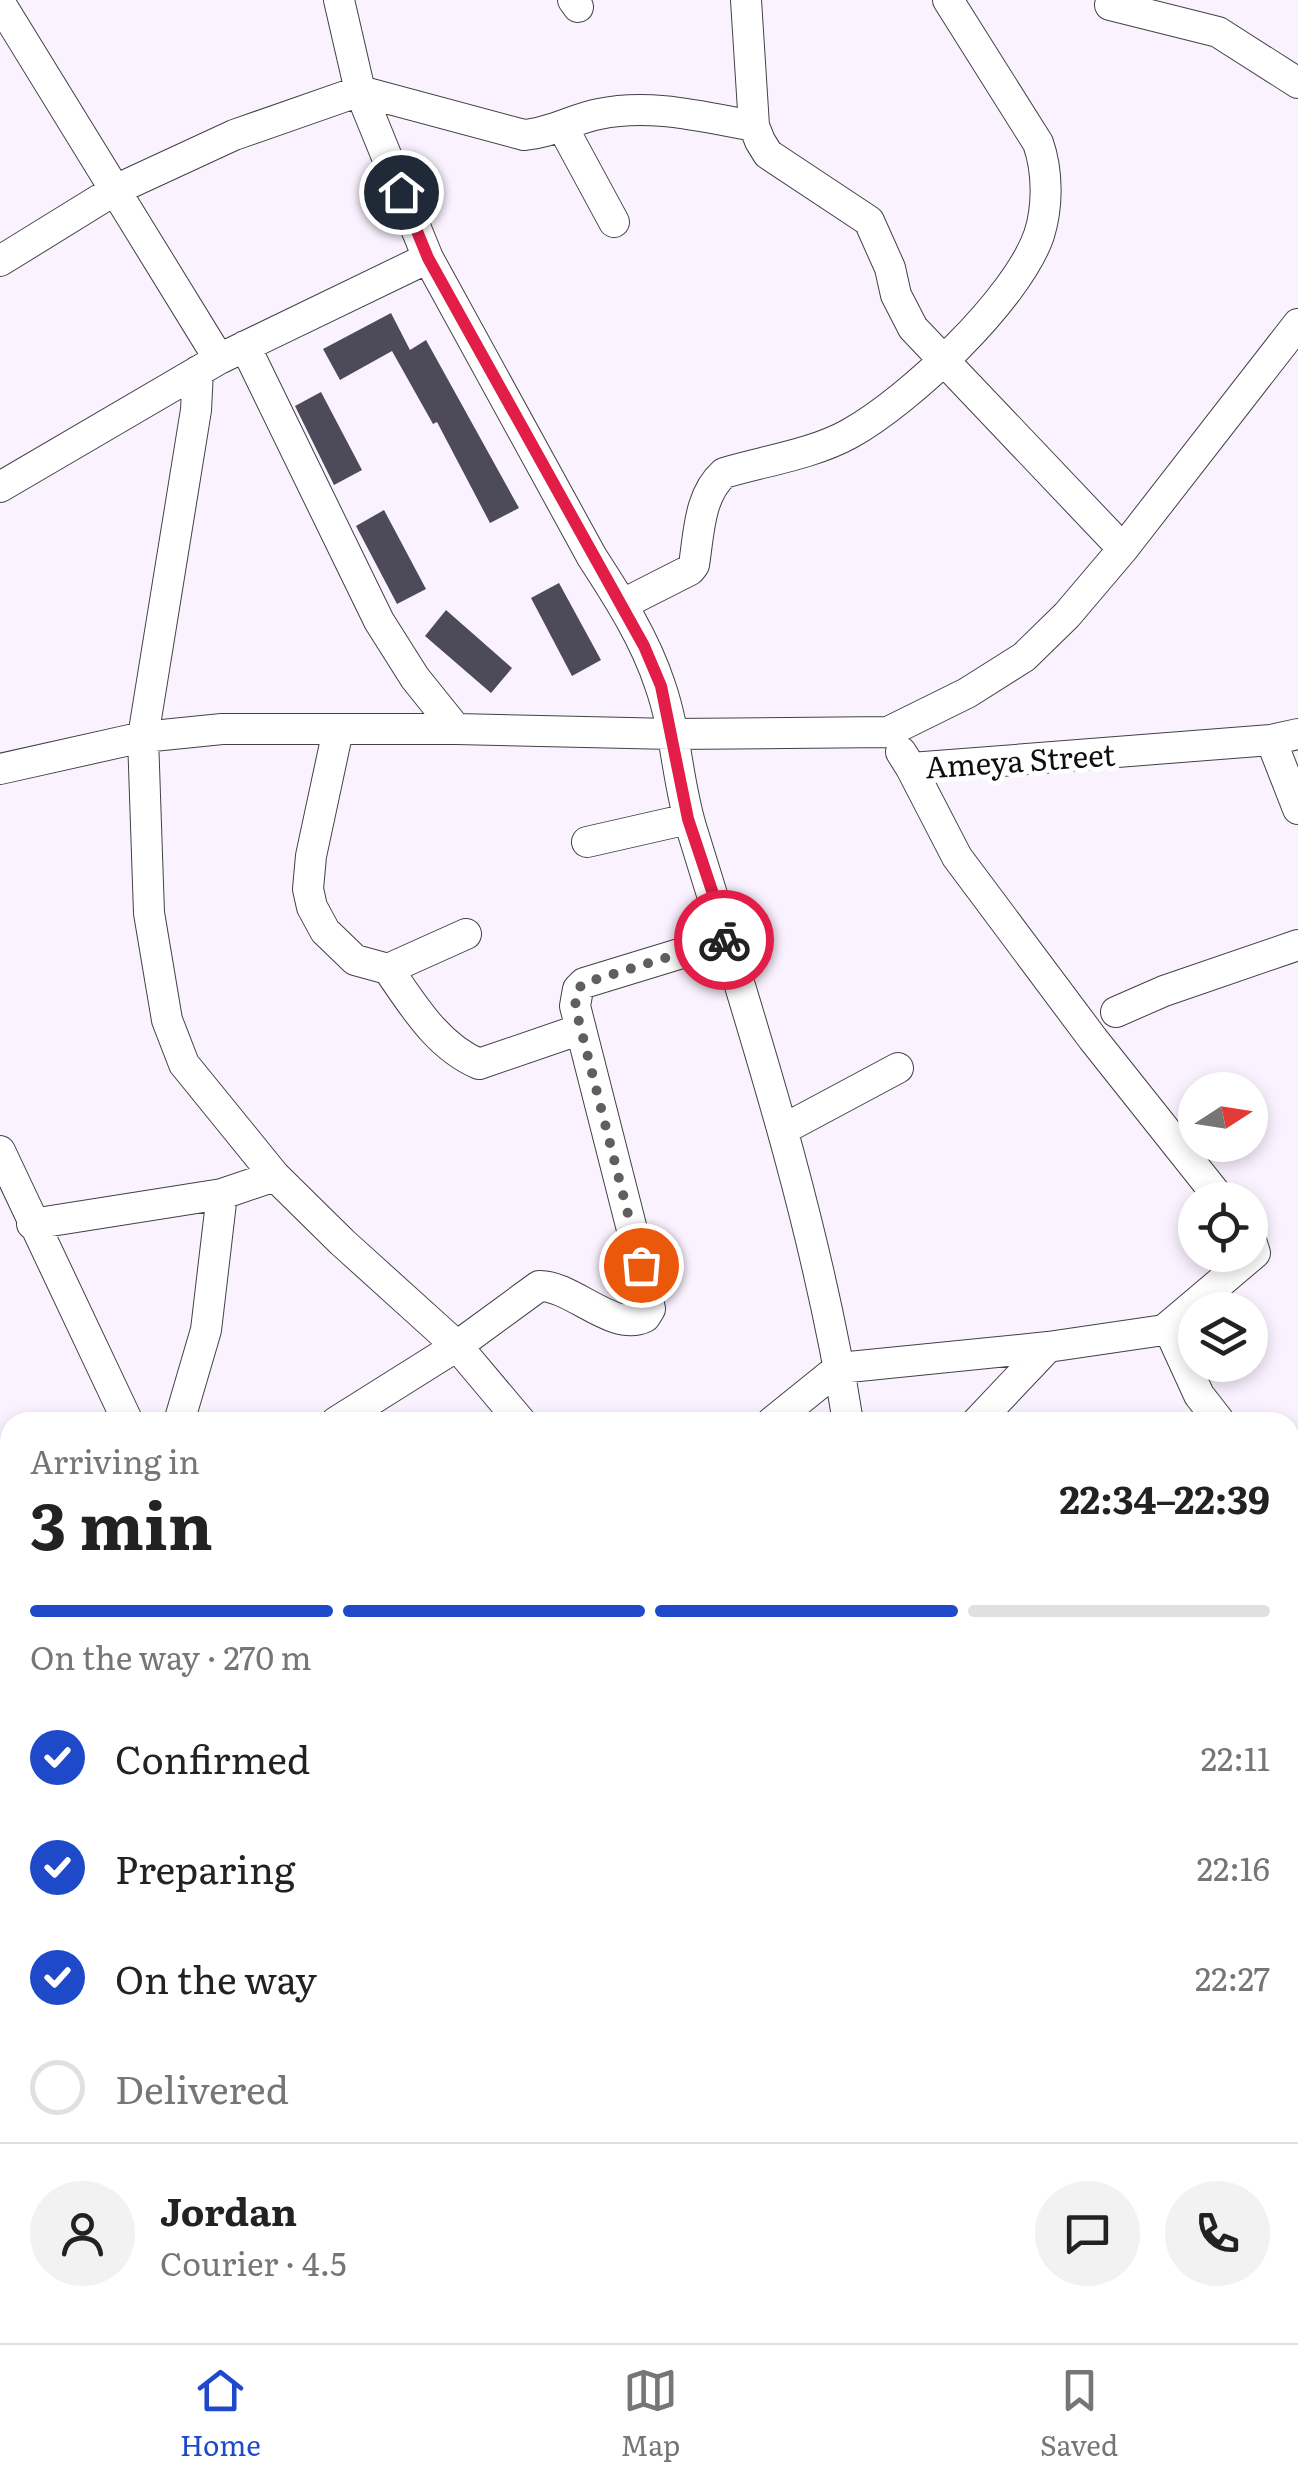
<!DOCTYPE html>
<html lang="en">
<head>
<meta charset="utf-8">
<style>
  :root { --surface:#fff; --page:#f2f2f2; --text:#222; --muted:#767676; --line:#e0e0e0; --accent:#1e4ac9 }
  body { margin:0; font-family:Literata,serif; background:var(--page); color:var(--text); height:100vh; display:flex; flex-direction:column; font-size:38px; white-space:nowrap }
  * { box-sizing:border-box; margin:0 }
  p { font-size:32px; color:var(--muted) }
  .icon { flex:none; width:55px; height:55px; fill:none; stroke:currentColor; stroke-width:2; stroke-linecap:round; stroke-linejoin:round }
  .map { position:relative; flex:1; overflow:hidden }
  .side { position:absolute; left:0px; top:1412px; width:1300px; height:932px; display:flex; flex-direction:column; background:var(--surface); border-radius:30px 30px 0 0; box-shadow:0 5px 15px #0003 }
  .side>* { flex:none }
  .needle { width:65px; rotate:78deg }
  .fabs { position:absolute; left:1178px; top:1072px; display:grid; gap:20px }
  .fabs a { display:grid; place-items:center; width:90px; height:90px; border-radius:50%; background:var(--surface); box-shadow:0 5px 15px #0003; font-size:50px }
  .pin { position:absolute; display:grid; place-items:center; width:85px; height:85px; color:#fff; margin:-42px; border:5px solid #fff; border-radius:50%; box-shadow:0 2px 10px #0007 }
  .courier { position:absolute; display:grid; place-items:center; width:100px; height:100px; margin:-50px; border:8px solid #e11d48; border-radius:50%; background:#fff; color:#222; box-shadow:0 2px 12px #0007 }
  .summary em { font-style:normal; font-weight:700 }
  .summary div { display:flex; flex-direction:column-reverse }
  .summary { display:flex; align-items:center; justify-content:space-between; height:170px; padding:0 30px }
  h1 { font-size:65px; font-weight:700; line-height:75px }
  .bar { display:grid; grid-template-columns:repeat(4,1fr); gap:15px 10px; align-content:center; height:120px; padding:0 30px }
  .bar i { height:12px; border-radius:8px; background:var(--line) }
  .bar .selected { background:var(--accent) }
  .bar p { grid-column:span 4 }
  .line { display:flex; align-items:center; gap:25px; padding:0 30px; border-top:2px solid var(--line) }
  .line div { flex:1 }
  .round { display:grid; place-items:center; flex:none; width:105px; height:105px; border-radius:52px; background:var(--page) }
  ol { padding:0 30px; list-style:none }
  li { display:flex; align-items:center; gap:30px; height:110px }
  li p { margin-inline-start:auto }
  li .icon { padding:10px; border-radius:50%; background:var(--accent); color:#fff; stroke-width:4 }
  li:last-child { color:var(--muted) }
  li i { width:55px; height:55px; border:5px solid var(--line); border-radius:50% }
  .tabs { display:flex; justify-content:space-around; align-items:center; height:140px; border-top:2px solid var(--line); background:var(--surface); font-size:28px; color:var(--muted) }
  .tabs a { display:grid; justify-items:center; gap:5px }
  .tabs .selected { color:var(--accent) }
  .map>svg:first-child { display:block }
  .farmland { fill:#ebd0f7 }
  .building { fill:#4d4b59 }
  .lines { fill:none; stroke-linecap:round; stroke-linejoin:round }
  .minor-casing { stroke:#424242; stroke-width:32 }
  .minor { stroke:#fff; stroke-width:30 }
  .done { stroke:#615e63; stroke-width:10; stroke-dasharray:0 18 }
  .route { stroke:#e11d48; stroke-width:12 }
  .labels { text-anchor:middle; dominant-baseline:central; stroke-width:10; stroke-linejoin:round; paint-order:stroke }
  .street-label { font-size:30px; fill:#0f0f0f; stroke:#fff }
</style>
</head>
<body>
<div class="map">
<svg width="1298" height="2343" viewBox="0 0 1298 2343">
  <rect width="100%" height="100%" fill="#faf2ff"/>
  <path class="farmland" d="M241,2335H713L718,2343H247Z"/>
  <path class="building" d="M391,313L410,350L426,340L519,508L490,523L437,422L433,424L392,351L340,380L323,349Z
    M321,392L362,470L334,485L295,406Z
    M384,510L426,589L397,604L356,526Z
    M559,583L601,660L572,676L531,598Z
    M446,610L512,668L491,693L425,636Z"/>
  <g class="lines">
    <defs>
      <path id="minor" d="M339,0L360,91L428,258L592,557C618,597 645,639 660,685C677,733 677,785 693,833C753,1028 816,1221 848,1422
        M573,0L578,7
        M746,0L754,126L760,141L768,154L869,221L890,268L896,295L913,328L1123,549
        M0,3L219,359
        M1110,5L1218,32L1298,83
        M562,126L614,222
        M0,261L115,190L234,135L360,91L524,135C551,133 573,119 599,114C651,103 703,117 754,126
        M245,346L379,621L415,678L456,729
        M198,371L196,410L143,737L149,913L167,1020L184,1064L275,1176L342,1242L457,1346L521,1422
        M0,487L219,359L428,258
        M623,604L690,570L694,565C699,533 699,495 724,473C764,461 813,454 849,434C909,401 1017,299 1039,235C1048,207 1048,171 1038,143L948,0
        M338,730L311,856L308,889L312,907L325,931L355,960L388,969C413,1005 437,1046 479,1064L581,1029
        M1271,740L1298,809
        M901,752L911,768L1271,740L1298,734
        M911,768L957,857L1093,1039L1221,1200
        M0,769L143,737L222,729H456L672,734L888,732L967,693L1024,657L1067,615L1123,549L1298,324
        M587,842L688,819
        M388,969L466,934
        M1116,1012L1164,991L1298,945
        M784,1129L898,1068
        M0,1151L128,1422
        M32,1224L222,1194L275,1176
        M1164,1330L1172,1336L1199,1395L1220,1422
        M179,1422L206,1330L222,1194
        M336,1422L457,1346L539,1286C572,1285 613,1333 645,1317L650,1309L641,1265L575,1006L578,989L584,983L728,939
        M772,1422L839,1368L1048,1347L1164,1330L1255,1253L1250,1237
        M977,1422L1048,1347
        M1290,1500L1298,1508
        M0,1575L10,1580
        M1290,1631L1298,1621
        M0,2107L10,2113
        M79,2343L85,2335"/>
    </defs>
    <use href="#minor" class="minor-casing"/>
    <use href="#minor" class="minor"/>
  </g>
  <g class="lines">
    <path class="done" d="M641,1265L575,1006L578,989L584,983L724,940"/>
    <path class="route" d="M401,192L428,258L644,646L661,686L688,819L728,939L724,940"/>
  </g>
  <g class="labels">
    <g class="street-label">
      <text transform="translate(1020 759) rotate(-4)">Ameya Street</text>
    </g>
  </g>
</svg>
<div class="fabs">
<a><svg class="needle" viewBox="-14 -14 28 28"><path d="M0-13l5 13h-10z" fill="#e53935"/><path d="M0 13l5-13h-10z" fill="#767676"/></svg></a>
<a><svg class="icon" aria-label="locate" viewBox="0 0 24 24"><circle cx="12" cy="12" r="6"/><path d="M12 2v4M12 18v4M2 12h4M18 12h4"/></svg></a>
<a><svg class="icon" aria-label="layers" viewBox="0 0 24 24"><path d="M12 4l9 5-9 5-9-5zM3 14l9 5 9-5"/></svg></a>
</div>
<div class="pin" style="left:641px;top:1265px;background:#ea580c"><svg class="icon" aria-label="bag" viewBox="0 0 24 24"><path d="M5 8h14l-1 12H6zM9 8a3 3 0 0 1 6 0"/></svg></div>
<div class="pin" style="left:401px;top:192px;background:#1f2937"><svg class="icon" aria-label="home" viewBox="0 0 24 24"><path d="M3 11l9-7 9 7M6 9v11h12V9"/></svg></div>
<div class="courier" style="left:724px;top:940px"><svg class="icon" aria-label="bike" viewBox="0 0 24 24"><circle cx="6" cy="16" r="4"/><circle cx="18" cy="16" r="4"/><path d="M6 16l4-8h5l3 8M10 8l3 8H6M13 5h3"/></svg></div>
<section class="side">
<div class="summary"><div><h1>3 min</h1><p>Arriving in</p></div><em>22:34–22:39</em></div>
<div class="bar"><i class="selected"></i><i class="selected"></i><i class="selected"></i><i></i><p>On the way · 270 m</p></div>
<ol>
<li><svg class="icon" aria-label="check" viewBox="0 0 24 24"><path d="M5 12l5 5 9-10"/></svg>Confirmed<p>22:11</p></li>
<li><svg class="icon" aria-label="check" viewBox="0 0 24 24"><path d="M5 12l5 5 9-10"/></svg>Preparing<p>22:16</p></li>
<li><svg class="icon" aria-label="check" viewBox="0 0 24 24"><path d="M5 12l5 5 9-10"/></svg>On the way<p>22:27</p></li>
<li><i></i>Delivered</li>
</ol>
<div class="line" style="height:180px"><a class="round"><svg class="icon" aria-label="person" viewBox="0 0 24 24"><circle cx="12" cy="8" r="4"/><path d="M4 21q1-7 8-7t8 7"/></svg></a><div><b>Jordan</b><p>Courier · 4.5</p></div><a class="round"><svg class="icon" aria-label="chat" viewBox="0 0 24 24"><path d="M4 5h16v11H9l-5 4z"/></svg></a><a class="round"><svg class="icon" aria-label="phone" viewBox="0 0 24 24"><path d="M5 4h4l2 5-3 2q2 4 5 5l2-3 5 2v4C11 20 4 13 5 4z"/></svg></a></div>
</section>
</div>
<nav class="tabs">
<a class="selected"><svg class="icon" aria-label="home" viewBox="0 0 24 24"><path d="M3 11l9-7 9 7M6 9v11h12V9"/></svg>Home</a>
<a><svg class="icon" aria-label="map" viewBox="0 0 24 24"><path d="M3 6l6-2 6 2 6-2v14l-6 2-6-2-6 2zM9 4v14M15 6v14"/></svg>Map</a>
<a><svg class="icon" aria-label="saved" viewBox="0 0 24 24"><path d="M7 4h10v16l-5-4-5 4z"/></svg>Saved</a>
</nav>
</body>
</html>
